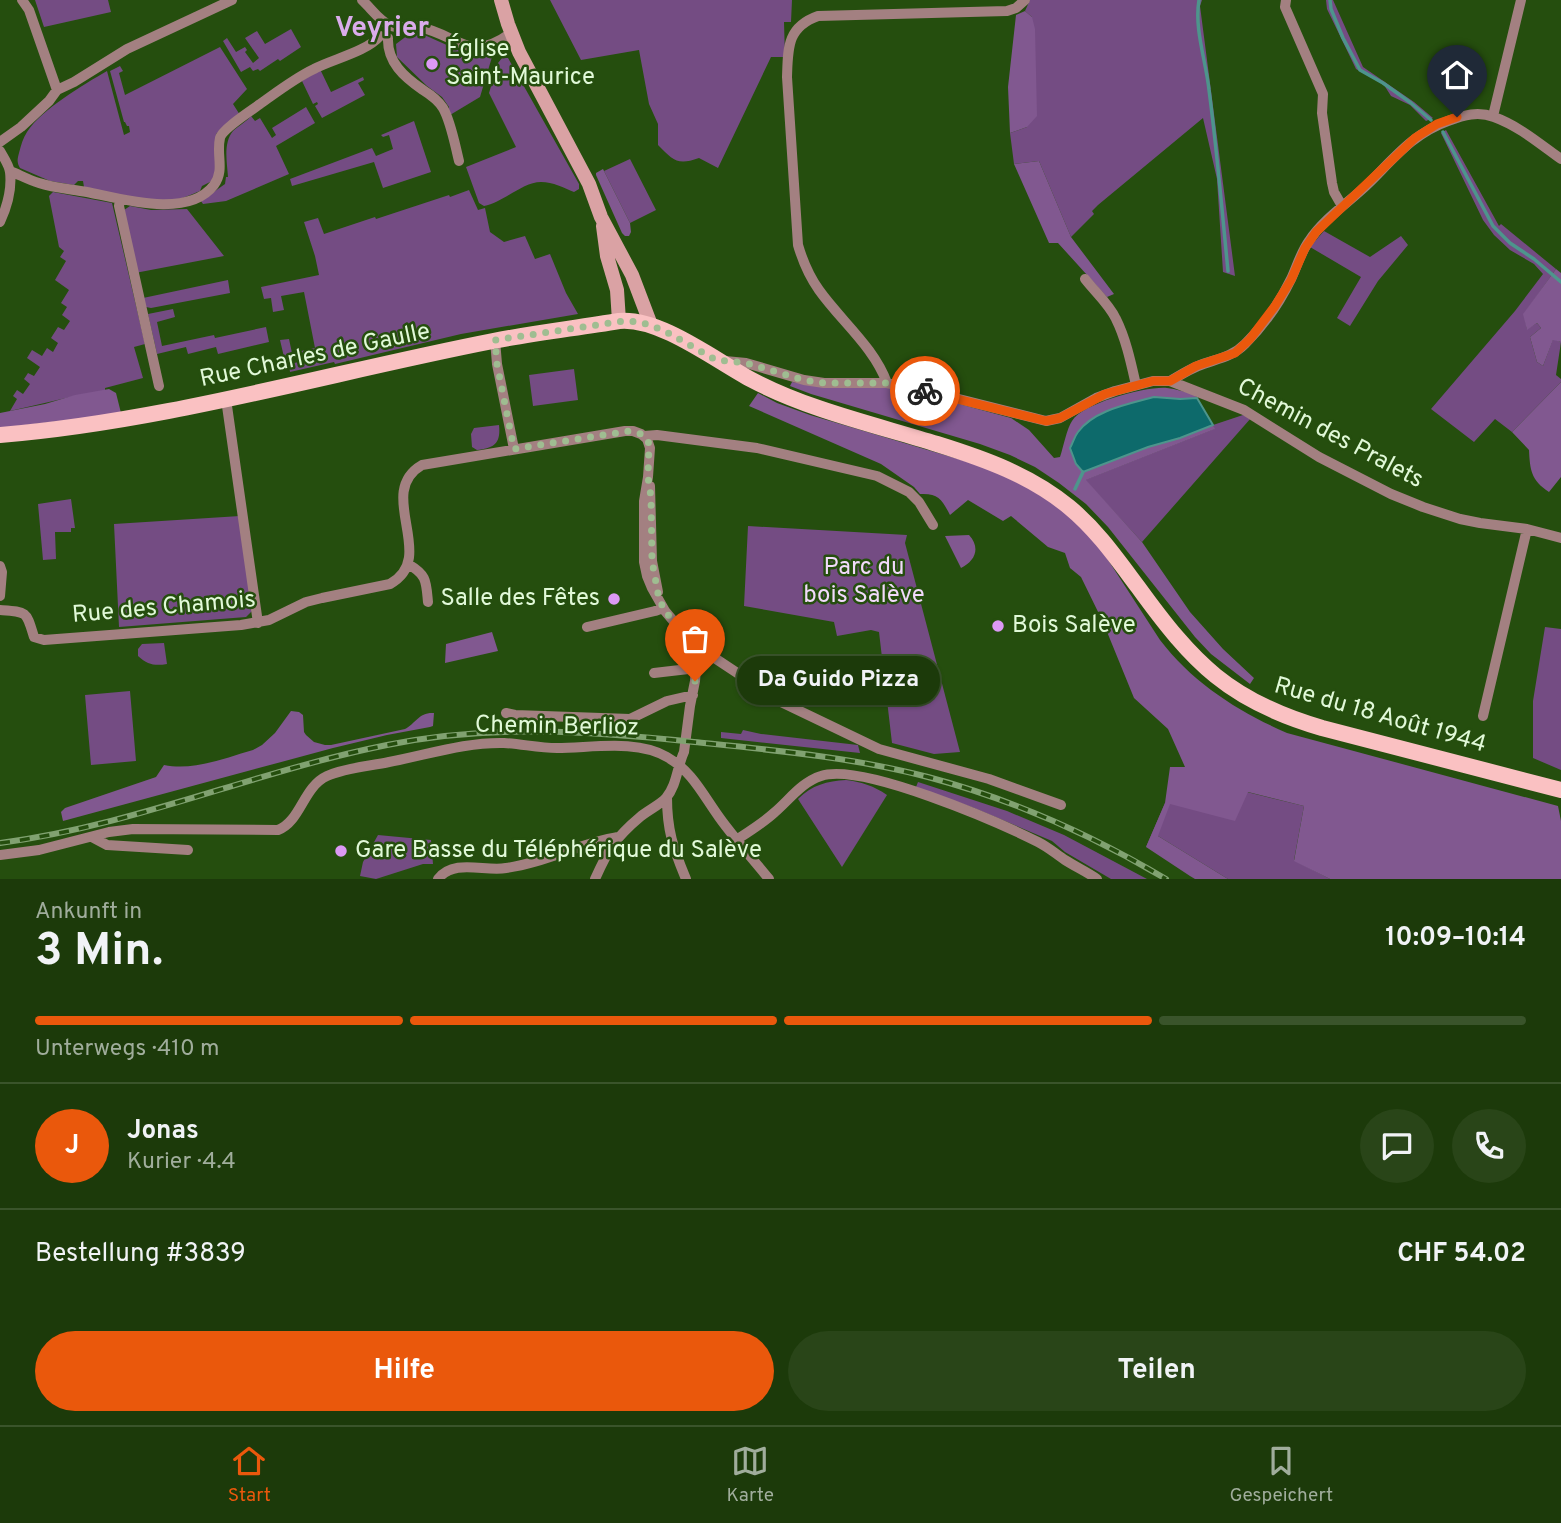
<!DOCTYPE html>
<html lang="de">
<head>
<meta charset="utf-8">
<style>
  :root { --surface:#1c3a0a; --page:#294518; --text:#f1f3f6; --muted:#a0ad9c; --line:#3a542b; --accent:#ea580c }
  body { margin:0; font-family:Overpass,sans-serif; background:var(--page); color:var(--text); height:100vh; display:flex; flex-direction:column; font-size:26px; white-space:nowrap }
  * { box-sizing:border-box; margin:0 }
  p { font-size:23px; color:var(--muted) }
  .icon { flex:none; width:38px; height:38px; fill:none; stroke:currentColor; stroke-width:2; stroke-linecap:round; stroke-linejoin:round }
  .map { position:relative; height:879px; overflow:hidden }
  .side { display:flex; flex-direction:column; background:var(--surface); flex:1 }
  .side>* { flex:none }
  .pin { position:absolute; display:grid; place-items:center; width:60px; height:60px; color:#fff; margin:-72px -30px; border-radius:50% 50% 50% 0; rotate:-45deg; box-shadow:0 0 7px #0007 }
  .pin .icon { rotate:45deg }
  .courier { position:absolute; display:grid; place-items:center; width:70px; height:70px; margin:-35px; border:5px solid #ea580c; border-radius:50%; background:#fff; color:#222; box-shadow:0 2px 9px #0007 }
  .bubble { position:absolute; height:49px; border-radius:24px; background:var(--surface); box-shadow:0 2px 5px #0004,0 0 0 2px var(--line); font-size:23px; font-weight:700; line-height:49px; text-align:center }
  .headline em { font-style:normal; font-weight:700 }
  .headline div { display:flex; flex-direction:column-reverse }
  .headline { display:flex; align-items:center; justify-content:space-between; height:119px; padding:0 35px }
  h1 { font-size:46px; font-weight:700; line-height:52px }
  .bar { display:grid; grid-template-columns:repeat(4,1fr); gap:10px 7px; align-content:center; height:84px; padding:0 35px }
  .bar i { height:9px; border-radius:5px; background:var(--line) }
  .bar .active { background:var(--accent) }
  .bar p { grid-column:span 4 }
  .line { display:flex; align-items:center; gap:18px; padding:0 35px; border-top:2px solid var(--line) }
  .line div { flex:1 }
  .round { display:grid; place-items:center; flex:none; width:74px; height:74px; border-radius:37px; background:var(--page) }
  .cta { display:flex; gap:14px; margin-top:auto; padding:14px 35px }
  .cta a { flex:1; height:80px; border-radius:42px; background:var(--accent); color:#fff; font-size:28px; font-weight:700; line-height:80px; text-align:center }
  .cta a+a { background:var(--page); color:var(--text) }
  .tabs { display:flex; justify-content:space-around; align-items:center; height:98px; border-top:2px solid var(--line); background:var(--surface); font-size:19px; color:var(--muted) }
  .tabs a { display:grid; justify-items:center; gap:4px }
  .tabs .active { color:var(--accent) }
  .map>svg:first-child { display:block }
  .green { fill:#744c83 }
  .forest { fill:#815890 }
  .water { fill:#0d6a6b; stroke:#4d958c; stroke-width:2 }
  .lines { fill:none; stroke-linecap:round; stroke-linejoin:round }
  .stream { stroke:#4d958c; stroke-width:3.5 }
  .street { stroke:#a38081; stroke-width:10 }
  .secondary { stroke:#daa2a4; stroke-width:14 }
  .primary { stroke:#fac1c2; stroke-width:16 }
  .rail-casing { stroke:#81a271; stroke-width:6 }
  .rail { stroke:#254e0e; stroke-width:3.5; stroke-dasharray:10; stroke-linecap:butt }
  .done { stroke:#9fbd91; stroke-width:7; stroke-dasharray:0 12.6 }
  .route { stroke:#ea580c; stroke-width:9 }
  .poi-dot { fill:#dc99f4; stroke:#254e0e; stroke-width:2.5 }
  .labels { text-anchor:middle; dominant-baseline:central; stroke-width:5; stroke-linejoin:round; paint-order:stroke }
  .poi-label { font-size:24px; fill:#e1f9d8; stroke:#254e0e; text-anchor:start }
  .street-label { font-size:24px; fill:#e1f9d8; stroke:#254e0e }
  .park-label { font-size:24px; fill:#f2dafb; stroke:#254e0e }
  .quarter-label { font-size:28px; font-weight:bold; fill:#daaceb; stroke:#254e0e }
</style>
</head>
<body>
<div class="map">
<svg width="1561" height="879" viewBox="0 0 1561 879">
  <rect width="100%" height="100%" fill="#254e0e"/>
  <path class="green" d="M35,0H108L111,12L44,27Z
    M550,0H792L791,22H784L785,57H771L718,168L699,158C677,166 673,160 658,145V124L649,104L639,50L581,60Z
    M1030,0H1202L1200,6L1235,276L1223,272L1217,179L1203,118L1098,205L1092,211L1094,214L1071,237L1039,161L1014,164L1010,133L1027,127L1032,17L1025,11Z
    M1326,0H1333L1363,67L1414,102L1433,118L1426,121L1410,105L1391,96L1384,85L1356,69L1327,9Z
    M291,29L301,47L280,61L278,59L260,71L258,69L253,71L250,67L241,72L223,41L227,38L236,52L245,47L247,50L245,52L253,63L259,58L245,38L257,31L265,44Z
    M412,32L420,33L469,55L492,57L480,97L450,115L448,112L449,107L442,97L427,86L397,57L396,44Z
    M220,47L247,89L233,104L240,115L216,134L217,169L212,181L202,186L200,191C190,195 179,200 168,202C147,204 106,191 84,187L83,181H78L74,185L50,181L20,168C17,163 17,160 19,153C21,145 23,138 27,132C42,109 83,85 107,71L124,135L130,132L129,126H127L125,122H124L110,71L120,66L123,71L119,73L125,95Z
    M502,58H508L579,184V189L574,192C564,188 553,182 541,182C522,182 503,203 484,206L479,203L466,167L516,147L489,93L498,63Z
    M320,69L331,92L363,77L364,80L358,83L365,95L322,118L315,106L318,104L317,102L313,104L302,81Z
    M306,107L315,123L276,146L289,174L226,201L203,204L201,201L225,184L226,177H228C227,162 223,143 233,131C238,126 246,122 251,116L255,121L260,118L272,138L276,135L272,128Z
    M414,121L431,172L383,188L374,162L292,186L290,179L372,148L376,156L393,149L389,135L383,137L381,135Z
    M1446,130L1499,226L1501,224L1556,269L1524,314L1527,329L1537,323L1541,328L1530,337L1537,362L1543,366L1553,339L1561,342L1556,375L1561,379V382L1512,432L1495,419L1474,442L1431,409L1515,311L1543,274L1534,264L1510,250L1494,235L1483,220L1441,133Z
    M630,159L656,210L630,223L604,171Z
    M469,190L478,210L485,208L490,232L504,242L525,236L535,259L550,254L566,293L578,314L461,334L335,364L334,362L290,372L289,364L304,361L303,353L284,357L280,340L289,339L292,353L315,348L304,292L281,296L284,310L273,312L271,298L264,299L261,287L319,275L315,256L304,222L318,218L324,234L375,217L376,219L449,195L450,197Z
    M53,192L112,203L145,344L134,347L143,378L105,388V391C73,395 42,404 10,411L17,399L13,396L17,390L23,394L30,384L24,379L28,373L34,376L40,367L27,358L32,350L42,356L47,348L53,352L58,343L51,338L58,327L64,330L70,321L62,315L67,307L61,303L69,290L55,280L66,261L60,257L64,251L59,247L49,196Z
    M130,206L151,210L187,209L224,256L135,273L124,210Z
    M1324,231L1370,257L1401,236L1408,245L1378,281L1350,326L1337,318L1361,277L1310,247Z
    M228,280L230,293L151,308L146,307L143,298Z
    M173,309L175,317L157,322L162,346L214,335L215,338L266,327L269,342L218,354L216,347L188,354L186,347L157,354L148,314Z
    M574,369L578,400L533,406L529,375Z
    M1243,415L1251,418L1142,542L1085,480L1214,429L1213,425Z
    M499,425C501,444 494,448 477,450L472,447L471,434L474,428Z
    M71,499L75,528H71V532H55L56,559L43,560L38,504Z
    M240,516L252,611L246,617L119,627L114,524Z
    M748,526L907,535L905,543L960,752L934,754L892,743L879,632L871,630L837,636L834,622L744,606Z
    M1545,627L1561,629V770L1533,758V701Z
    M164,643L167,664C155,666 148,665 138,656V649L142,644Z
    M130,691L136,761L91,765L85,695Z
    M743,730L761,734L858,745L860,753L721,738V732L741,734Z
    M846,780C862,782 874,786 887,795L842,867L798,799C812,785 827,781 846,780Z
    M918,782L1007,811L1064,835L1147,879H1111L1065,852L1052,841L974,808L916,787Z
    M1247,792L1304,806L1294,860L1330,879H1228L1158,836L1146,847L1165,803Z
    M378,835L431,840L433,864H423L376,879L360,876L363,862Z"/>
  <path class="forest" d="M1025,11L1032,17L1035,29L1037,116L1027,127L1010,133L1008,87L1016,15Z
    M1039,161L1071,237L1114,294L1107,297L1058,243H1049L1014,164Z
    M603,169L630,223L631,232L629,236H625L622,233L596,175V173Z
    M1556,269L1561,273V342L1553,340L1543,366L1537,362L1530,337L1541,328L1537,323L1527,330L1523,314Z
    M792,382L839,388L896,387L1011,418L1029,430L1054,458L1060,457C1063,448 1067,428 1072,421C1083,403 1147,386 1167,388C1176,389 1185,392 1194,394L1197,398L1180,399L1154,397L1084,472L1148,447L1180,438L1213,425L1215,429L1086,480L1142,542L1190,612L1223,649L1254,678L1250,684L1211,654L1195,637L1108,527L1086,504L1059,483L1035,467L1010,455L980,444L811,394L790,386Z
    M1561,382V477L1549,492C1531,480 1530,470 1529,450L1512,432Z
    M109,389L116,393L121,413L105,416L0,428V413L45,404L75,395Z
    M758,393L777,403L810,415L985,467L1027,487L1062,509L1099,546L1160,640C1193,683 1237,711 1287,733L1558,806L1561,821V879H1330L1294,861L1304,806L1248,792L1235,821L1170,804L1158,836L1228,879H1195L1190,876L1146,847L1165,803L1170,767H1185L1168,729L1134,698L1103,622L1081,577L1070,568L1065,553L1048,547L1011,516L1003,521L968,500L950,515C942,500 939,493 920,494L914,487L881,464L749,406Z
    M969,535C981,548 975,561 961,568L945,536Z
    M492,632L498,651L445,663L446,644Z
    M291,711L299,712L303,715L304,732L306,735L314,742L325,745H331L405,729C416,723 419,712 434,713L433,726L430,727L387,735L333,748L63,821L61,812L65,808L156,777L164,765C194,771 225,758 253,750L262,745L275,733Z"/>
  <path class="water" d="M1154,397L1180,399L1197,398L1213,425L1180,438L1148,447L1083,472L1076,464L1070,448C1073,443 1074,437 1078,432C1094,410 1129,404 1154,397Z"/>
  <g class="lines">
    <path class="stream" d="M1199,0C1194,29 1206,61 1209,90C1217,150 1222,211 1228,271
      M1330,0L1331,9L1343,38L1360,70L1383,83L1411,103L1431,120
      M1443,132L1493,226L1510,243L1534,259L1561,282
      M1075,489L1083,472"/>
    <path class="street" d="M22,0L29,10L57,90
      M362,0C371,8 379,21 391,26C400,29 410,25 419,27C459,35 468,64 511,33
      M1286,0L1285,7L1323,94L1322,113L1332,183L1334,192L1342,206
      M388,38C387,62 404,77 423,90C431,95 438,100 443,108C451,122 455,145 459,161
      M1493,116L1521,0
      M0,142L21,127L49,101L57,90L74,82L127,49L232,0
      M0,151C4,158 9,165 10,172C12,189 7,207 0,222
      M10,171C20,175 29,180 39,183C54,188 71,189 87,192C122,199 188,219 214,185C225,170 216,155 220,138C222,129 252,110 260,104C277,92 295,78 314,69C333,59 366,52 380,36
      M120,199L119,206L159,386
      M1085,279C1095,292 1109,304 1116,319C1126,339 1131,363 1136,385
      M495,340L497,364L514,449
      M725,361L746,363L804,380L824,383H887L955,398L1046,421L1060,418L1096,398L1115,391L1153,381H1170L1244,410L1319,457L1391,494L1423,507L1460,519L1480,523L1527,529L1561,538
      M1170,381C1179,376 1188,370 1198,366C1215,359 1231,358 1245,344C1263,326 1280,302 1291,279C1297,266 1301,252 1309,241C1325,217 1350,202 1370,182C1395,157 1414,133 1448,121C1464,115 1478,111 1494,117C1519,126 1540,144 1561,159
      M887,383C874,347 841,321 819,290C809,276 803,262 798,245L787,77C788,48 787,27 818,16L1007,11L1016,8L1025,0
      M226,399L258,623
      M644,436L657,435L757,448L877,476L909,492L919,502L933,525
      M650,486L652,561L658,592
      M408,564C427,575 426,581 428,602
      M0,566L2,572L0,596
      M0,610C28,612 26,611 34,637L44,640L241,625L269,620L306,602L322,598L390,584C439,557 374,493 422,465L625,431H633L641,434L647,439L650,448L648,477L644,501V562L647,576L652,588L665,611L692,643L697,657L695,681L690,706L684,752C677,767 677,785 666,798C661,804 647,811 640,817C615,838 608,850 595,879
      M587,627L655,611L663,608
      M692,643L781,702L879,749L989,779L1061,805
      M654,673L697,668
      M506,713L515,715L630,719L667,701L693,695
      M1483,716L1527,529
      M667,797C667,830 673,848 686,879
      M92,837L107,845L188,850
      M736,840C750,831 763,823 775,812C790,799 802,782 821,776C861,762 998,822 1038,842C1048,847 1056,854 1065,860C1076,867 1087,872 1097,879
      M0,855L39,850L109,832L133,829L278,830C301,821 303,787 327,776C344,768 370,766 389,762C427,755 465,742 504,743C522,744 539,748 557,748C591,748 637,739 667,757C692,771 703,795 719,817C734,838 752,858 769,879
      M438,879C454,858 485,872 506,868C545,863 580,843 618,837"/>
    <path class="secondary" d="M501,0L508,24L519,52L589,184L601,217L632,275L651,325
      M603,226L607,256L617,290L619,321"/>
    <path class="primary" d="M0,435C167,421 329,373 493,341C534,333 577,328 619,321C660,317 716,361 752,380C809,410 876,425 937,444C985,459 1030,475 1069,507C1097,530 1117,559 1138,587C1193,663 1229,701 1322,728L1561,790"/>
    <defs>
      <path id="rail" d="M0,843C133,826 256,771 387,745C489,724 591,731 694,742C772,750 851,757 928,777C1011,799 1092,835 1166,879"/>
    </defs>
    <use href="#rail" class="rail-casing"/>
    <use href="#rail" class="rail"/>
  </g>
  <g class="lines">
    <path class="done" d="M695,681L698,663L695,648L665,611L659,599L652,561L651,497L648,477L649,444L647,439L641,434L629,431L514,449L497,364L495,340L624,321L640,322L663,330L716,360L746,363L804,380L824,383H887L925,391"/>
    <path class="route" d="M925,391L1046,421L1060,418L1105,394L1153,381H1170L1196,366L1235,353L1250,339L1275,306L1291,280L1305,248L1316,232L1415,138L1437,124L1457,117"/>
  </g>
  <g class="poi-dot">
    <circle cx="432" cy="64" r="7"/>
    <circle cx="614" cy="599" r="7"/>
    <circle cx="998" cy="626" r="7"/>
    <circle cx="341" cy="851" r="7"/>
  </g>
  <g class="labels">
    <g class="poi-label">
      <text x="446" y="50">Église<tspan x="446" dy="28">Saint-Maurice</tspan></text>
      <text x="600" y="599" text-anchor="end">Salle des Fêtes</text>
      <text x="1012" y="626">Bois Salève</text>
      <text x="355" y="851">Gare Basse du Téléphérique du Salève</text>
    </g>
    <g class="street-label">
      <text transform="translate(315 356) rotate(-12)">Rue Charles de Gaulle</text>
      <text transform="translate(1330 434) rotate(28)">Chemin des Pralets</text>
      <text transform="translate(164 608) rotate(-5)">Rue des Chamois</text>
      <text transform="translate(1380 716) rotate(16)">Rue du 18 Août 1944</text>
      <text transform="translate(557 727) rotate(1)">Chemin Berlioz</text>
    </g>
    <g class="park-label">
      <text x="864" y="568">Parc du<tspan x="864" dy="28">bois Salève</tspan></text>
    </g>
    <g class="quarter-label">
      <text x="382" y="29">Veyrier</text>
    </g>
  </g>
</svg>
<div class="pin" style="left:695px;top:681px;background:#ea580c"><svg class="icon" aria-label="bag" viewBox="0 0 24 24"><path d="M5 8h14l-1 12H6zM9 8a3 3 0 0 1 6 0"/></svg></div>
<div class="pin" style="left:1457px;top:117px;background:#1f2937"><svg class="icon" aria-label="home" viewBox="0 0 24 24"><path d="M3 11l9-7 9 7M6 9v11h12V9"/></svg></div>
<div class="courier" style="left:925px;top:391px"><svg class="icon" aria-label="bike" viewBox="0 0 24 24"><circle cx="6" cy="16" r="4"/><circle cx="18" cy="16" r="4"/><path d="M6 16l4-8h5l3 8M10 8l3 8H6M13 5h3"/></svg></div>
<div class="bubble" style="left:737px;top:656px;width:203px">Da Guido Pizza</div>
</div>
<section class="side">
<div class="headline"><div><h1>3 Min.</h1><p>Ankunft in</p></div><em>10:09–10:14</em></div>
<div class="bar"><i class="active"></i><i class="active"></i><i class="active"></i><i></i><p>Unterwegs · 410 m</p></div>
<div class="line" style="height:126px"><b class="round" style="background:var(--accent);color:#fff">J</b><div><b>Jonas</b><p>Kurier · 4.4</p></div><a class="round"><svg class="icon" aria-label="chat" viewBox="0 0 24 24"><path d="M4 5h16v11H9l-5 4z"/></svg></a><a class="round"><svg class="icon" aria-label="phone" viewBox="0 0 24 24"><path d="M5 4h4l2 5-3 2q2 4 5 5l2-3 5 2v4C11 20 4 13 5 4z"/></svg></a></div>
<div class="line" style="height:91px"><div>Bestellung #3839</div><b>CHF 54.02</b></div>
<div class="cta"><a>Hilfe</a><a>Teilen</a></div>
</section>
<nav class="tabs">
<a class="active"><svg class="icon" aria-label="home" viewBox="0 0 24 24"><path d="M3 11l9-7 9 7M6 9v11h12V9"/></svg>Start</a>
<a><svg class="icon" aria-label="map" viewBox="0 0 24 24"><path d="M3 6l6-2 6 2 6-2v14l-6 2-6-2-6 2zM9 4v14M15 6v14"/></svg>Karte</a>
<a><svg class="icon" aria-label="saved" viewBox="0 0 24 24"><path d="M7 4h10v16l-5-4-5 4z"/></svg>Gespeichert</a>
</nav>
</body>
</html>
